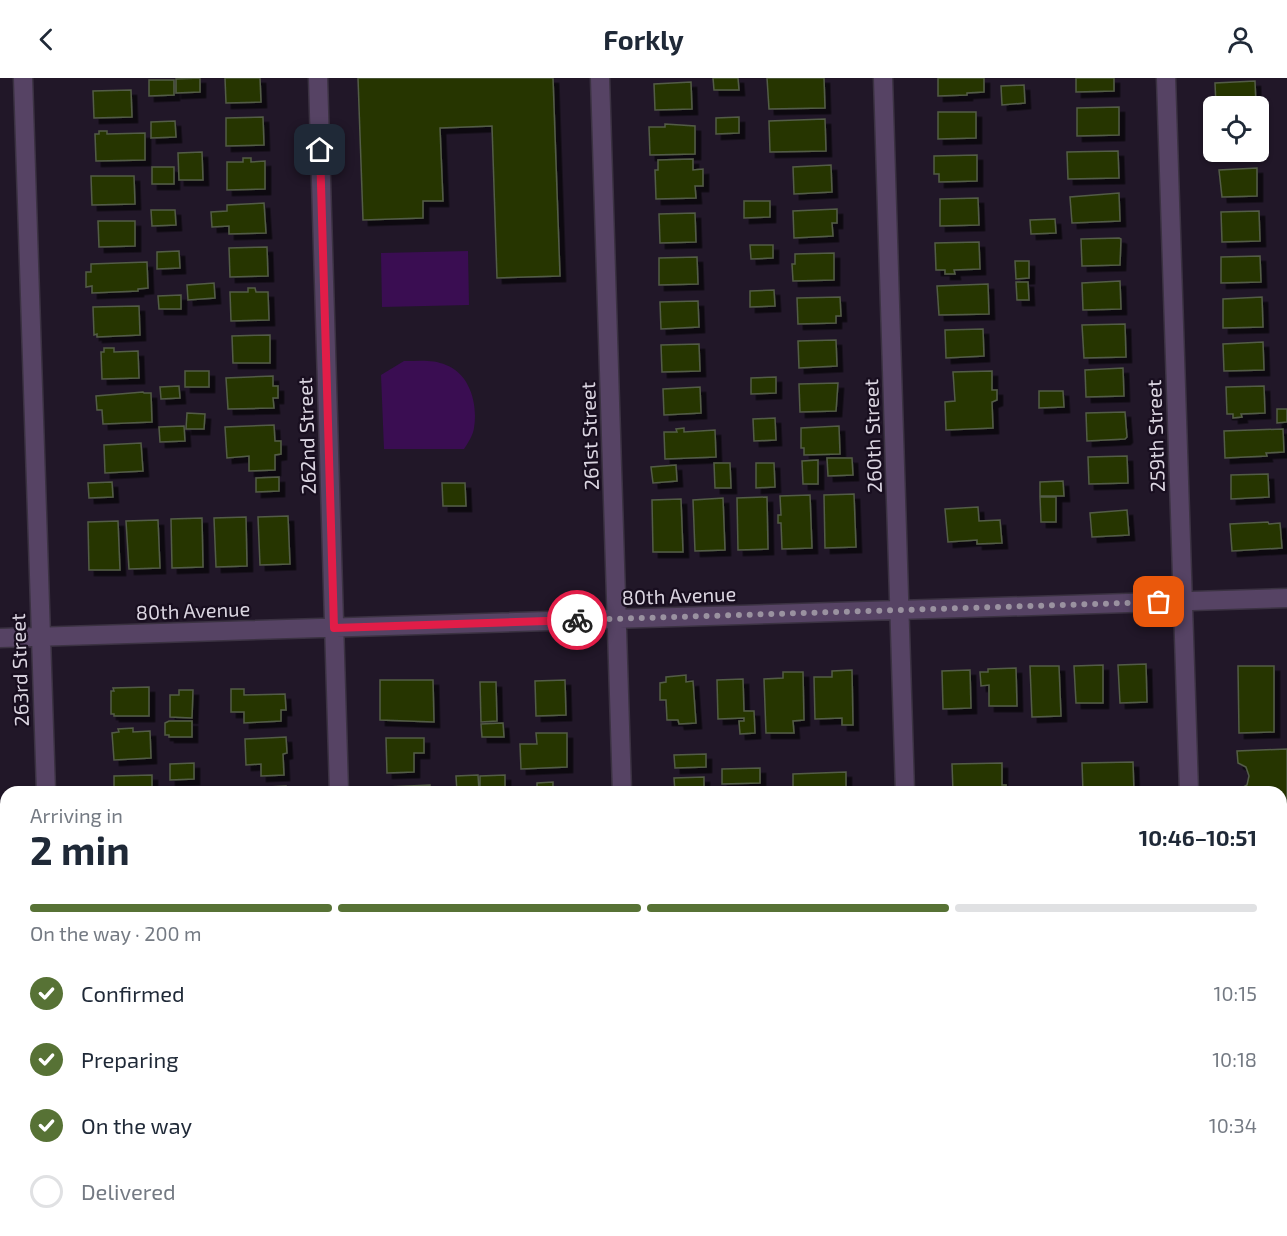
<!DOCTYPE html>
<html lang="en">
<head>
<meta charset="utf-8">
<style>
  :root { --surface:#fff; --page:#f6f6f7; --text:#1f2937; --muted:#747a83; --line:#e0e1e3; --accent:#577235 }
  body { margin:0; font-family:"Exo 2",sans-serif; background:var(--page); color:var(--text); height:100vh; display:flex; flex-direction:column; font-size:22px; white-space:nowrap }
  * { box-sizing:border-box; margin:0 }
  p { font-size:20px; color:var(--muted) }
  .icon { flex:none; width:33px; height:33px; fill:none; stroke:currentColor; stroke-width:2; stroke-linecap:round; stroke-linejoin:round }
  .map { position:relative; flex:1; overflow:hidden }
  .details { position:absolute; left:0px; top:708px; width:1287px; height:450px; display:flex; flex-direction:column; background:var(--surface); border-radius:18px 18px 0 0; box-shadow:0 2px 4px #0004 }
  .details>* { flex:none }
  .controls { position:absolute; left:1203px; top:18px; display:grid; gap:12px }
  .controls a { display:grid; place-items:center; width:66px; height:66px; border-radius:9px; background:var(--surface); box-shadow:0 2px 4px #0004; font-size:30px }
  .pin { position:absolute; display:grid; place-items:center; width:51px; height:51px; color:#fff; margin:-26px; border-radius:12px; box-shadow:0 3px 9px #0006 }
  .courier { position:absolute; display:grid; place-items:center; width:60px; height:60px; margin:-30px; border:4px solid #e11d48; border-radius:50%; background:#fff; color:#222; box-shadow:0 2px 8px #0007 }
  .headline em { font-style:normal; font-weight:700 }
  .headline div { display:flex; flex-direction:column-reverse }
  .headline { display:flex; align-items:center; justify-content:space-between; height:102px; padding:0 30px }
  h1 { font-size:39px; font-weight:700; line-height:45px }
  .bar { display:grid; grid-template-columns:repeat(4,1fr); gap:9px 6px; align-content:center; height:72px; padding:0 30px }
  .bar i { height:8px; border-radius:4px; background:var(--line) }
  .bar .active { background:var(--accent) }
  .bar p { grid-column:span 4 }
  ol { padding:0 30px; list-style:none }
  li { display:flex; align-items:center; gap:18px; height:66px }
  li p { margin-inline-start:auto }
  li .icon { padding:6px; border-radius:50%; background:var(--accent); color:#fff; stroke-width:4 }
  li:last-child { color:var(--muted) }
  li i { width:33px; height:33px; border:3px solid var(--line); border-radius:50% }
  header { display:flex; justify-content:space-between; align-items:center; height:78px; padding:0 30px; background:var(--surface); font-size:27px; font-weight:700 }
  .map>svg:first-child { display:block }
  .green { fill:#3a0d52 }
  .building { fill:#263600; stroke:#535c46; stroke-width:1.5; filter:url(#shadow) }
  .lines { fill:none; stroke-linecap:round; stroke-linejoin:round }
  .minor-casing { stroke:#3b3242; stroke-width:21 }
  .minor { stroke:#564364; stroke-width:18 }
  .done { stroke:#9a92a0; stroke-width:6; stroke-dasharray:0 10.8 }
  .route { stroke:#e11d48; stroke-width:8 }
  .labels { text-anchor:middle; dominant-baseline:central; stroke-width:4.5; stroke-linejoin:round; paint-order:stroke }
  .street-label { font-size:20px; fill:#dbd5e1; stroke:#180e1f }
</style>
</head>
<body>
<header><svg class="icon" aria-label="back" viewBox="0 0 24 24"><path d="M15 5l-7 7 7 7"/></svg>Forkly<svg class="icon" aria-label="person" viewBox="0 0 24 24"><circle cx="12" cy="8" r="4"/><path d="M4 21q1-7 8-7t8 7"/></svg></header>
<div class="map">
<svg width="1287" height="1158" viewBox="0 0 1287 1158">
  <defs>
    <filter id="shadow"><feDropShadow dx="5.5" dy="5.5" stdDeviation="0" flood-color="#0009"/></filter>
  </defs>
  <rect width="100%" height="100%" fill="#211728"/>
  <path class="green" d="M468,173L469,227L382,229L381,175Z
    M404,283C418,283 433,281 446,287C470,296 478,326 474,350C473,357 468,365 464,371H384L381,297Z"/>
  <path class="building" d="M200,0V14L176,15V1Z
    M225,0H260L261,24L226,25Z
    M358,0H553L560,198L497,200L492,48L440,50L443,123H423V140L363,142Z
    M713,0H738L739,12H714Z
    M767,0H824L825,30L769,31Z
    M938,0H984V14L967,15V17L938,18Z
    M1076,0H1114V13L1076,14Z
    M149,2H174V17L149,18Z
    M1255,3L1256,28H1216L1215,5Z
    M691,4L692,31L655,32L654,6Z
    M1024,7L1025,25L1002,27L1001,8Z
    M131,12L132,39L94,40L93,13Z
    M1119,29V57L1077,58V30Z
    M938,34H976V60L938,61Z
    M263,39L264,67L226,68V40Z
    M739,39V55L716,56V40Z
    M825,41L826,73L770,74L769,43Z
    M175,43L176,59L151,60V44Z
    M665,46L695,48V76L650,77L649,49H665Z
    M99,53H107V56L145,55V82L96,83L95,56H99Z
    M1118,73L1119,100L1068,101L1067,74Z
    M202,74L203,102H179L178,75Z
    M977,77V103L939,104V96H934V78Z
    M243,80H251V84L265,83V111L227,112V84H243Z
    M693,81V92L703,91V108H695L696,120L656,121L655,92H658V82Z
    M831,87L832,114L794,116L793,89Z
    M152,89H174V106H152Z
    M1257,90V118L1222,119L1219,92Z
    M91,98H134L135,126L92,127Z
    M1119,115L1120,143L1072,145L1070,119Z
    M978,120L979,147L940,148V121Z
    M744,123H770V139L744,140Z
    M264,125L266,155L229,156V148L212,149L211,134L227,133V127Z
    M837,131V145H832L833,158L794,160L793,133Z
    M151,132H175L176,147L152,148Z
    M1259,133L1260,163L1222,164L1221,134Z
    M695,135L696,164L660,165L659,136Z
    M1055,141L1056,155L1031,156L1030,142Z
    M98,143H135V168L99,169Z
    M1119,160L1121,161L1120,187L1082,188L1081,161Z
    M979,164L980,191L954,192L955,196H945V192H936L935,165Z
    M750,167H773V180L751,181Z
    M267,169L268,198L230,199L229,170Z
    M179,173L180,190L157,191V174Z
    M834,175V202L793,203L792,186H795V176Z
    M1260,178L1261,204L1221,205V179Z
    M697,179L698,206L659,207V180Z
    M1015,183H1029V200L1016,201Z
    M147,184L148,210L138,211V213L92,215V208L86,209V194H91V186Z
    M1120,203L1121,231L1083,232L1082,205Z
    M1016,204H1028L1029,222H1017Z
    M214,205L215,220L188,222L187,207Z
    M988,206L989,236L939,237L937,208Z
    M248,210H255L256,214H268L269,242L231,243L230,214H248Z
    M774,212L775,228L750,229V213Z
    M181,217V231H159L158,218Z
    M840,219L841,238H836V245L798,246L797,220Z
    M1262,219L1263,249L1223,250V221Z
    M698,223L699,249L661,251L660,224Z
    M139,228L140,257L97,259V256L94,257L93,229Z
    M1125,246L1126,279L1084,280L1082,247Z
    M983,251L984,278L946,280L945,252Z
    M270,257V285H233L232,258Z
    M836,262L837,288L799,290L798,263Z
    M1263,264L1264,292L1224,293L1223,266Z
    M699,266L700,293L662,294L661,267Z
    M104,270H114V274L138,273L139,300L102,301L101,274H104Z
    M1123,290L1124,318L1086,319L1085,292Z
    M185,293H209V309H185Z
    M992,293V312H997V322L992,324L993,350L946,352L945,324L955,323L953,294Z
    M273,298V308H278V320H273L274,330L228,331L226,300Z
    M776,299V315L751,316V300Z
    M838,305L836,333L800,334L799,306Z
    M179,308L180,320L161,321L160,309Z
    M1264,308L1265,335L1241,336L1242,339L1233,340V336H1227L1226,309Z
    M700,309L701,335L664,337L663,311Z
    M1039,313H1063L1064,329L1039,330Z
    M143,314L144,315H151L152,344L103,346L102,332H97L96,318Z
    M1277,331H1287V344L1277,345Z
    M1125,334L1127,359L1125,361L1087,363L1086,335Z
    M187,335L205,336L204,351H186Z
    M775,340L776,362L754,363L753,341Z
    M274,347L275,363H281V376L275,377V392L249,393V378L227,380L225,349Z
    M184,348L185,363L160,364L159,349Z
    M839,348L840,376L804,377V370H801V350Z
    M684,350V354L715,352L716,379L665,381L664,354H677L676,351Z
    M1283,351L1284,374L1266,375L1267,378L1225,380L1224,353Z
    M141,365L143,393L105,395L104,367Z
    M1127,378L1128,405L1089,406L1088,379Z
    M827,380H852L853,397L828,398Z
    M818,382V406H803L802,383Z
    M714,385H730L731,410H715Z
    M756,385H774L775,409L756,410Z
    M676,387L677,403L653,405L651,389Z
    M1268,396L1269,419L1231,421V397Z
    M279,399V413L256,414V400Z
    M1063,403L1064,418H1040V404Z
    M112,404L113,419L89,420L88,405Z
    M442,405H465L466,428H443Z
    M854,416L856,469L825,470L824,417Z
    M810,417L812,470L782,471L781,445H778V437H781L780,418Z
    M767,419L768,471L738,472L737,420Z
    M1040,419H1056V444H1041Z
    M723,420L725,472L695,473L693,422Z
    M681,421L683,474H653L652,422Z
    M978,429L979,443L1000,442L1002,465L977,466V462L948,464L945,431Z
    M1127,432L1129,457L1092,459L1090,435Z
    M288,438L290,486L260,487L258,439Z
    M246,439L247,488L216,489L214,440Z
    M202,440L203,489L172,490L171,441Z
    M158,442L160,490L129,491L126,443Z
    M118,443L120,492H89L88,444Z
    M1268,444L1269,446L1280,445L1282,470L1232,473L1230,446Z
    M1146,586L1147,624L1120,625L1118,587Z
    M1103,587V625H1076L1074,588Z
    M1030,588H1059L1061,638L1032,639Z
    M1238,588H1274V654L1239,655Z
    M1016,590L1017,628H989V607L981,608L980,594H988V591Z
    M852,592L853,647H842V640L815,641L814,599H832V593Z
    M970,592L971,630L943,631L942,593Z
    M783,594H803L804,642L793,643L794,655H766L764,601L783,600Z
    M686,597V604L693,603L696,645L679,646L678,642H667L666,622H660V605L666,604V599Z
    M743,601L744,633H754L755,655L740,656L739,643H744V640L718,641L717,602Z
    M380,602H433L434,644L380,642Z
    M565,602L566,637L536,638L535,603Z
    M480,604H496L497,643L481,644Z
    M149,609V638H114V636H111V613H114L113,610Z
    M231,611H244V617L285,616L286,632H281V643L244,645V634H231Z
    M179,612H193L192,640L170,639V617H179Z
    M169,643H192V659H169V657H165V645Z
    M503,645L504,659H482L481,646Z
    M133,650V654L150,653L151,680L114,682L112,655L119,654L118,651Z
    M536,655H567V689L521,691L520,666H537Z
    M286,659L287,675L283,676L284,697L261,698V686L246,687L245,661Z
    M386,660H424V675H414V694L387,695Z
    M1287,671V773H1281V714H1238V712L1247,707L1249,698L1246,689L1238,685L1237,673Z
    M706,676V689L675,690L674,677Z
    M1133,684L1134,714H1083L1082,685Z
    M194,685V701L170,702V686Z
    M1002,685V707H1006V714H953L952,686Z
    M760,690V705L722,706V691Z
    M846,694V714H793V696Z
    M152,697V714H114V698Z
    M478,697L479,713L457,714L456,698Z
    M505,697V714H480V698Z
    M704,699V714H675L674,700Z
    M553,704V713L564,714H513L537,713V705Z
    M430,707V714H387V709Z
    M286,708V714H233L246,713V710Z
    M1287,926V987L1281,988V927Z
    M117,1152H142V1158H117Z
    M275,1152H303V1158H275Z
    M401,1152H428V1158H401Z
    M688,1152H736V1158H689Z
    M820,1152H862V1153H858V1158H820Z
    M1105,1152H1152H1146L1147,1158H1105Z
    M1020,1156V1158H969Z"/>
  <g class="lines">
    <defs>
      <path id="minor" d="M23,0L46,714
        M318,0L339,714
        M600,0L622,714
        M883,0L905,714
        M1166,0L1189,714
        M0,560L1287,520
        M59,1152V1158
        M352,1152L353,1158
        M635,1152L636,1158
        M919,1152V1158
        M1203,1152V1158"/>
    </defs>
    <use href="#minor" class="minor-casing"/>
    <use href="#minor" class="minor"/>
  </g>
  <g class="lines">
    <path class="done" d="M577,542L1159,524"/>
    <path class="route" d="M320,72L334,550L577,542"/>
  </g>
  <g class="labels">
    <g class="street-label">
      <text transform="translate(306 358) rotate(-92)">262nd Street</text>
      <text transform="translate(589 358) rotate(-92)">261st Street</text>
      <text transform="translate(872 358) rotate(-92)">260th Street</text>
      <text transform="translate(1155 358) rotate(-92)">259th Street</text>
      <text transform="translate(679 517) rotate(-2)">80th Avenue</text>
      <text transform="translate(193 532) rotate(-2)">80th Avenue</text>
      <text transform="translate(19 592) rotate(-92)">263rd Street</text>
    </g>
  </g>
</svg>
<div class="controls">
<a><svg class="icon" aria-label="locate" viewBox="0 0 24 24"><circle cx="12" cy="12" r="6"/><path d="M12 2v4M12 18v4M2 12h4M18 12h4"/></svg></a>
</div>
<div class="pin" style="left:1159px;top:524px;background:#ea580c"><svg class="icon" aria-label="bag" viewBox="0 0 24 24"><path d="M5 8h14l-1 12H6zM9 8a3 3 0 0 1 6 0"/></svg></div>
<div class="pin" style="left:320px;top:72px;background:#1f2937"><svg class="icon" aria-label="home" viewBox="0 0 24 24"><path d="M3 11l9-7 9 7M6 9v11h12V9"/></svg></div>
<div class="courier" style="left:577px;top:542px"><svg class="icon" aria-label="bike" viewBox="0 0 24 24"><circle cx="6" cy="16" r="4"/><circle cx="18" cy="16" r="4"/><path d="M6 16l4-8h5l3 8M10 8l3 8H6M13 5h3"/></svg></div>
<section class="details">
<div class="headline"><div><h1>2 min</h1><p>Arriving in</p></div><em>10:46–10:51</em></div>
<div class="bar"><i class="active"></i><i class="active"></i><i class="active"></i><i></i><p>On the way · 200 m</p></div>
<ol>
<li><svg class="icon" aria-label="check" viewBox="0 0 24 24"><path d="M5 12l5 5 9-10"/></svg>Confirmed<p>10:15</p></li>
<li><svg class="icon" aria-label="check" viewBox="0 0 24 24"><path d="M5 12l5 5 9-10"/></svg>Preparing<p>10:18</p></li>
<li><svg class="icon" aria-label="check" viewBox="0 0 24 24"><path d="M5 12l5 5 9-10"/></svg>On the way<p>10:34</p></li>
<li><i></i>Delivered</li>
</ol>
</section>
</div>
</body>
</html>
